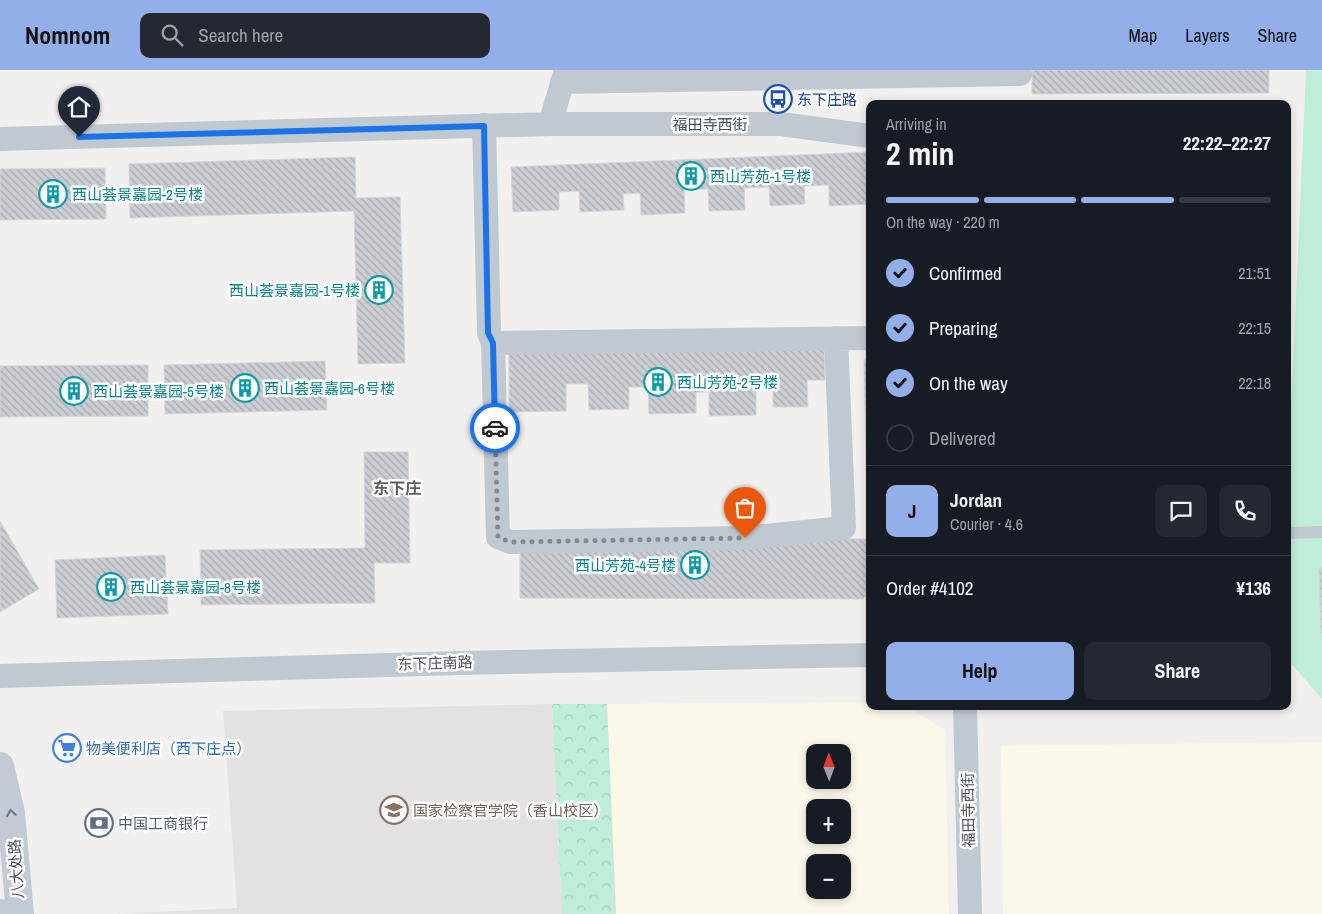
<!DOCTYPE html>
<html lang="en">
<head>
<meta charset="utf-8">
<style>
  :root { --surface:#171b24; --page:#242831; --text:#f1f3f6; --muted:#9ea1a6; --line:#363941; --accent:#93afe9 }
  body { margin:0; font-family:"Archivo Narrow","Noto Sans SC",sans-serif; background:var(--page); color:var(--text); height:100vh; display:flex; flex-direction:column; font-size:19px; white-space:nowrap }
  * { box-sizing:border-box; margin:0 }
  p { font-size:16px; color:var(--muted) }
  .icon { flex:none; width:28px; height:28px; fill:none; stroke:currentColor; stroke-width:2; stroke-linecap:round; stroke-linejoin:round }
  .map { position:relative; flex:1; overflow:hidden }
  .sheet { position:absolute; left:866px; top:30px; width:425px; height:610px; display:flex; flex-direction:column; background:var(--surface); border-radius:10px; box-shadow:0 2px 8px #0003 }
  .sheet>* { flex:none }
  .needle { width:32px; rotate:359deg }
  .buttons { position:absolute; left:806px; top:674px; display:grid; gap:10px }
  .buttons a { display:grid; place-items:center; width:45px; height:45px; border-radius:10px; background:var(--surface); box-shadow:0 2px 8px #0003; font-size:25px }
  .pin { position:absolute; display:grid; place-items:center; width:42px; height:42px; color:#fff; margin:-51px -21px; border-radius:50% 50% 50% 0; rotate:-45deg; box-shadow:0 0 5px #0007 }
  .pin .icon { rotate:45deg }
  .courier { position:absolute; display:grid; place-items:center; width:50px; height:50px; margin:-25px; border:4px solid #1a73e8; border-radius:50%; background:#fff; color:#222; box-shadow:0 1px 6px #0007 }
  .headline em { font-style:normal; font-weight:800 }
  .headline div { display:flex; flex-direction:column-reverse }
  .headline { display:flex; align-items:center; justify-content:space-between; height:85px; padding:0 20px }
  h1 { font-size:32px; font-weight:800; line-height:38px }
  .bar { display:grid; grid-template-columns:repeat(4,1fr); gap:8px 5px; align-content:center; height:60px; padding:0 20px }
  .bar i { height:6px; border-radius:4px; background:var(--line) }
  .bar .on { background:var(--accent) }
  .bar p { grid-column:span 4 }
  .line { display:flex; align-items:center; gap:12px; padding:0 20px; border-top:1px solid var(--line) }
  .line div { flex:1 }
  .round { display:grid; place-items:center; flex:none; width:52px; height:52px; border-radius:10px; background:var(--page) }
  ol { padding:0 20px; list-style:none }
  li { display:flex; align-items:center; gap:15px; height:55px }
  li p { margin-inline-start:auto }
  li .icon { padding:5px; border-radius:50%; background:var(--accent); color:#111; stroke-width:4 }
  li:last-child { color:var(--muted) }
  li i { width:28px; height:28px; border:2px solid var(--line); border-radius:50% }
  .cta { display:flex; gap:10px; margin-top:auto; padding:10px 20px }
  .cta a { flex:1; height:58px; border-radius:10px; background:var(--accent); color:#111; font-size:20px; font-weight:800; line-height:58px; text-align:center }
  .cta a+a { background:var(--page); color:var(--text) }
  header { display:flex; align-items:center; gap:30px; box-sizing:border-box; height:70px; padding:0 25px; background:var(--accent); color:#111 }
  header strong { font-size:24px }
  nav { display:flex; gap:28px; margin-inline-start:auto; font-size:18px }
  .search { width:350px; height:45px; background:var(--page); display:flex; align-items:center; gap:12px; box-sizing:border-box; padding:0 18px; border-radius:10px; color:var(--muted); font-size:19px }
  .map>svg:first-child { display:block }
  .commercial { fill:#fbf8ea; fill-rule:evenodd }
  .education { fill:#e3e1e1 }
  .grass { fill:#c0edd7 }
  .forest { fill:url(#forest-crowns) }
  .building { fill:url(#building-back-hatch); stroke:#d3d5da }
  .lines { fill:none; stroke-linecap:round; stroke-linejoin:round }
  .lane { stroke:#c0c8d0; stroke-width:12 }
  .street { stroke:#c0c8d0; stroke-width:24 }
  .secondary { stroke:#c3cad7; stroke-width:28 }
  .oneway { stroke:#6d7581 }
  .done { stroke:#84888f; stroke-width:5; stroke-dasharray:0 9 }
  .route { stroke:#1a73e8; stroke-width:6 }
  .labels { text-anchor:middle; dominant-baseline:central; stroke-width:5; stroke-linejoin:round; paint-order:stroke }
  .transit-label { font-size:15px; fill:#164399; stroke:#fff; text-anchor:start }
  .street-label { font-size:15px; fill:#48505c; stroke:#fff }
  .culture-label { font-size:15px; fill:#0d838f; stroke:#fff; text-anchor:start }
  .shop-label { font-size:15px; fill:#366cbe; stroke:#fff; text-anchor:start }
  .education-label { font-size:15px; fill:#785e54; stroke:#fff; text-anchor:start }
  .service-label { font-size:15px; fill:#4e5e75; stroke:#fff; text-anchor:start }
  .neighbourhood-label { font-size:16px; font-weight:bold; fill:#5c5f64; stroke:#fff }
</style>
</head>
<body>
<header>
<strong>Nomnom</strong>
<div class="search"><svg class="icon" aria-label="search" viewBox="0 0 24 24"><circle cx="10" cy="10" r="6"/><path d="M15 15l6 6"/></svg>Search here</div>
<nav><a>Map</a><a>Layers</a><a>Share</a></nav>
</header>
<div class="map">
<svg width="1322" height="844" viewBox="0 0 1322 844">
  <defs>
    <pattern id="forest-crowns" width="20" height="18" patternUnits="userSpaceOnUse" patternTransform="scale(1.25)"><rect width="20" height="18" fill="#c0edd7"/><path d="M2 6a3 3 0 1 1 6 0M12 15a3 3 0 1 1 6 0" fill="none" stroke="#a6cdbb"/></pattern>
    <pattern id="building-back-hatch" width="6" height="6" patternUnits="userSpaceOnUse" patternTransform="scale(1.25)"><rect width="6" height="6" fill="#ccced4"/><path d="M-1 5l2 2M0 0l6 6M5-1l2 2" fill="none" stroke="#a8aaaf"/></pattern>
  </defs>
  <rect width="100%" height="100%" fill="#f2f0ef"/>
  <path class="commercial" d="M870,632V636H906L945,660L949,844H616L607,634ZM815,682H842V710H815ZM815,738H842V765H815ZM815,792H842V820H815Z
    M1322,672V844H1003L1001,676Z"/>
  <path class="education" d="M552,634L562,844H115L237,838L223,641Z"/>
  <path class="grass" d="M1306,0H1322V629L1288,590V409Z"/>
  <path class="forest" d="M552,634H607L616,844H562Z"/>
  <path class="building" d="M1032,0H1269V23L1032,24Z
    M870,82V134L829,136V115L804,116L805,134L770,136L769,117L744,118L745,140L709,141L708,119L684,120L685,143L641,145L640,123L623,124L624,140L580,142L579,121L559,122V140L513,142L511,97Z
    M355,87L356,128L400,127L405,293L358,294L354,141L130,148L129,94Z
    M105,98L106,149L0,150V99Z
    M824,276L825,310H807L808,337H773V317L756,318V345L709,346V322H696V343L649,344L648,317H629V339L589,340L588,314H566V341L509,342V280Z
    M864,290H870V462H868Z
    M325,291L327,340L165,344L164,295Z
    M148,295V346L0,347V296Z
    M364,382H408L410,493H374L375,533L201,535L200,480L365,478Z
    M0,451L39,519L0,542Z
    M520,468L870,469V521L863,529L520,528Z
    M165,485L168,544L57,548L55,490Z
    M1319,498H1322V563H1321Z"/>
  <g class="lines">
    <path class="lane" d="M1288,463L1322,462"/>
    <path class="street" d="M562,12L1020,4
      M550,54L566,0
      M484,55L489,263L493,273L498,467L510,472L745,468L844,458L836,268
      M0,69L550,54H781L870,66
      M493,273L870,268
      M0,606L461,593L870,585
      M965,636L970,844"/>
    <path class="secondary" d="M0,696L11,743L20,844
      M0,843V844"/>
  </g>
  <defs><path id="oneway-chevron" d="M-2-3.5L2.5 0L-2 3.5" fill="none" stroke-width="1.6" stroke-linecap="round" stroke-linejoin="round" transform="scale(1.25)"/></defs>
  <use class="oneway" href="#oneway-chevron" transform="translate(11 743) rotate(-99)"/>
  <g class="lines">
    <path class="done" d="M495,358L498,467L510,472L745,468"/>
    <path class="route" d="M79,67L484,56L488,263L493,273L495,358"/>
  </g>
  <defs>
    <symbol id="bus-ring" viewBox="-11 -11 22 22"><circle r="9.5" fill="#fff" stroke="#1a4fb4" stroke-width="1.5"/><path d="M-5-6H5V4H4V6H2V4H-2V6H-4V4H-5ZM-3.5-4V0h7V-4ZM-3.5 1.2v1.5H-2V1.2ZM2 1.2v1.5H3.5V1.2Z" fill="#1a4fb4"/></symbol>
    <symbol id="building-ring" viewBox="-11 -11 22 22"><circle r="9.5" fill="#fff" stroke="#0f9aa8" stroke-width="1.5"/><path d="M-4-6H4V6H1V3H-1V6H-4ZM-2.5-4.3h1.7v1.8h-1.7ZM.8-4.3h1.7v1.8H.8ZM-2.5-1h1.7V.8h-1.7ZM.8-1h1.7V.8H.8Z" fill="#0f9aa8"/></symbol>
    <symbol id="supermarket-ring" viewBox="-11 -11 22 22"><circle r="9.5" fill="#fff" stroke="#3f7fe0" stroke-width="1.5"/><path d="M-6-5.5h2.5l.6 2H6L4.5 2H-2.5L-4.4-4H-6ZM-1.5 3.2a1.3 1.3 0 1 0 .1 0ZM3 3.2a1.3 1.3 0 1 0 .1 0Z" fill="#3f7fe0"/></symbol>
    <symbol id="university-ring" viewBox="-11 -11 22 22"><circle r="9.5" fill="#fff" stroke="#8d6e63" stroke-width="1.5"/><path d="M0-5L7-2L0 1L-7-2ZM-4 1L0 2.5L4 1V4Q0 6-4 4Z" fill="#8d6e63"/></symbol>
    <symbol id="bank-ring" viewBox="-11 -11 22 22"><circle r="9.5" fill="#fff" stroke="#5c6f8a" stroke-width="1.5"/><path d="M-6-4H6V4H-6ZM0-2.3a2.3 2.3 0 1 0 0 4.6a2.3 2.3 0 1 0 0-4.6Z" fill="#5c6f8a"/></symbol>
  </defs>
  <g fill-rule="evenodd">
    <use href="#bus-ring" x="762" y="13" width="32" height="32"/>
    <use href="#building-ring" x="675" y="90" width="32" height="32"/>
    <use href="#building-ring" x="37" y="108" width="32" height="32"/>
    <use href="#building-ring" x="363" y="204" width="32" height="32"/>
    <use href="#building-ring" x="642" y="296" width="32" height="32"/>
    <use href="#building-ring" x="229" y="302" width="32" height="32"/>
    <use href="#building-ring" x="58" y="305" width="32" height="32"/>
    <use href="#building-ring" x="679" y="479" width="32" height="32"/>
    <use href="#building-ring" x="95" y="501" width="32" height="32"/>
    <use href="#supermarket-ring" x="51" y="662" width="32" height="32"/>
    <use href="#university-ring" x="378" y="724" width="32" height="32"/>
    <use href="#bank-ring" x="83" y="737" width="32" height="32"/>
  </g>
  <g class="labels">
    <g class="transit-label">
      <text x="797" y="29">东下庄路</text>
    </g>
    <g class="street-label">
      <text x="710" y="54">福田寺西街</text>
      <text transform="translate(435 593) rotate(-2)">东下庄南路</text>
      <text transform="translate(968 740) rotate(-91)">福田寺西街</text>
      <text transform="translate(16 799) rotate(-94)">八大处路</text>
    </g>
    <g class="culture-label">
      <text x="710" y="106">西山芳苑-1号楼</text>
      <text x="72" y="124">西山荟景嘉园-2号楼</text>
      <text x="360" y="220" text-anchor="end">西山荟景嘉园-1号楼</text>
      <text x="677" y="312">西山芳苑-2号楼</text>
      <text x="264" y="318">西山荟景嘉园-6号楼</text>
      <text x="93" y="321">西山荟景嘉园-5号楼</text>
      <text x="676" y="495" text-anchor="end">西山芳苑-4号楼</text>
      <text x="130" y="517">西山荟景嘉园-8号楼</text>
    </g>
    <g class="shop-label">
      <text x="86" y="678">物美便利店（西下庄点）</text>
    </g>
    <g class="education-label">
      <text x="413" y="740">国家检察官学院（香山校区）</text>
    </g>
    <g class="service-label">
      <text x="118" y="753">中国工商银行</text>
    </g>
    <g class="neighbourhood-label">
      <text x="397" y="418">东下庄</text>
    </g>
  </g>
</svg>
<div class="buttons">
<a><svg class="needle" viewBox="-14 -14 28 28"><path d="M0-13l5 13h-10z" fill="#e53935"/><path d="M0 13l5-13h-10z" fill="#9ea1a6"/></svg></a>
<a>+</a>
<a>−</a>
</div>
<div class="pin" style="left:745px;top:468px;background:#ea580c"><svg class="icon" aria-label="bag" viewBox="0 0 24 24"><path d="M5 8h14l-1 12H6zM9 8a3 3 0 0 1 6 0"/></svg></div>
<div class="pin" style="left:79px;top:67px;background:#1f2937"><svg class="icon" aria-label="home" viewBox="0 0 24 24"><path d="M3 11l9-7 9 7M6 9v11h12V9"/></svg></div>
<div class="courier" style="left:495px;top:358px"><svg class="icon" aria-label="car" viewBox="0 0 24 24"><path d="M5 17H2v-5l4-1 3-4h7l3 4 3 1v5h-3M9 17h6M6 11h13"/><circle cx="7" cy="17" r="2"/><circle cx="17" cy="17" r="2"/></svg></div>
<section class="sheet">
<div class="headline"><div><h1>2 min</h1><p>Arriving in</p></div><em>22:22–22:27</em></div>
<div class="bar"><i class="on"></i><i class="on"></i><i class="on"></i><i></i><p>On the way · 220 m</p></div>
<ol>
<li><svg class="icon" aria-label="check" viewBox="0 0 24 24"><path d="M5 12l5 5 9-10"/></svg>Confirmed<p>21:51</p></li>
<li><svg class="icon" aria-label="check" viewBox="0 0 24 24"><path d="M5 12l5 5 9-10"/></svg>Preparing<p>22:15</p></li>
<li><svg class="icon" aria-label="check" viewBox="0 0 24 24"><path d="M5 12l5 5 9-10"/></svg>On the way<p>22:18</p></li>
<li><i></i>Delivered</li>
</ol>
<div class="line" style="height:90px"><b class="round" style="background:var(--accent);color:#111">J</b><div><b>Jordan</b><p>Courier · 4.6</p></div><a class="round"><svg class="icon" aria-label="chat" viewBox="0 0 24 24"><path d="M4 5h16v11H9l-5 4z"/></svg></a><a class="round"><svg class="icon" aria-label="phone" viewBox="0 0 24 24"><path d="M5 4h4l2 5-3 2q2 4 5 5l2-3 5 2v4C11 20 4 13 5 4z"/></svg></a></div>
<div class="line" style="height:65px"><div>Order #4102</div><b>¥136</b></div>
<div class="cta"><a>Help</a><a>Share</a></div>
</section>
</div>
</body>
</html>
